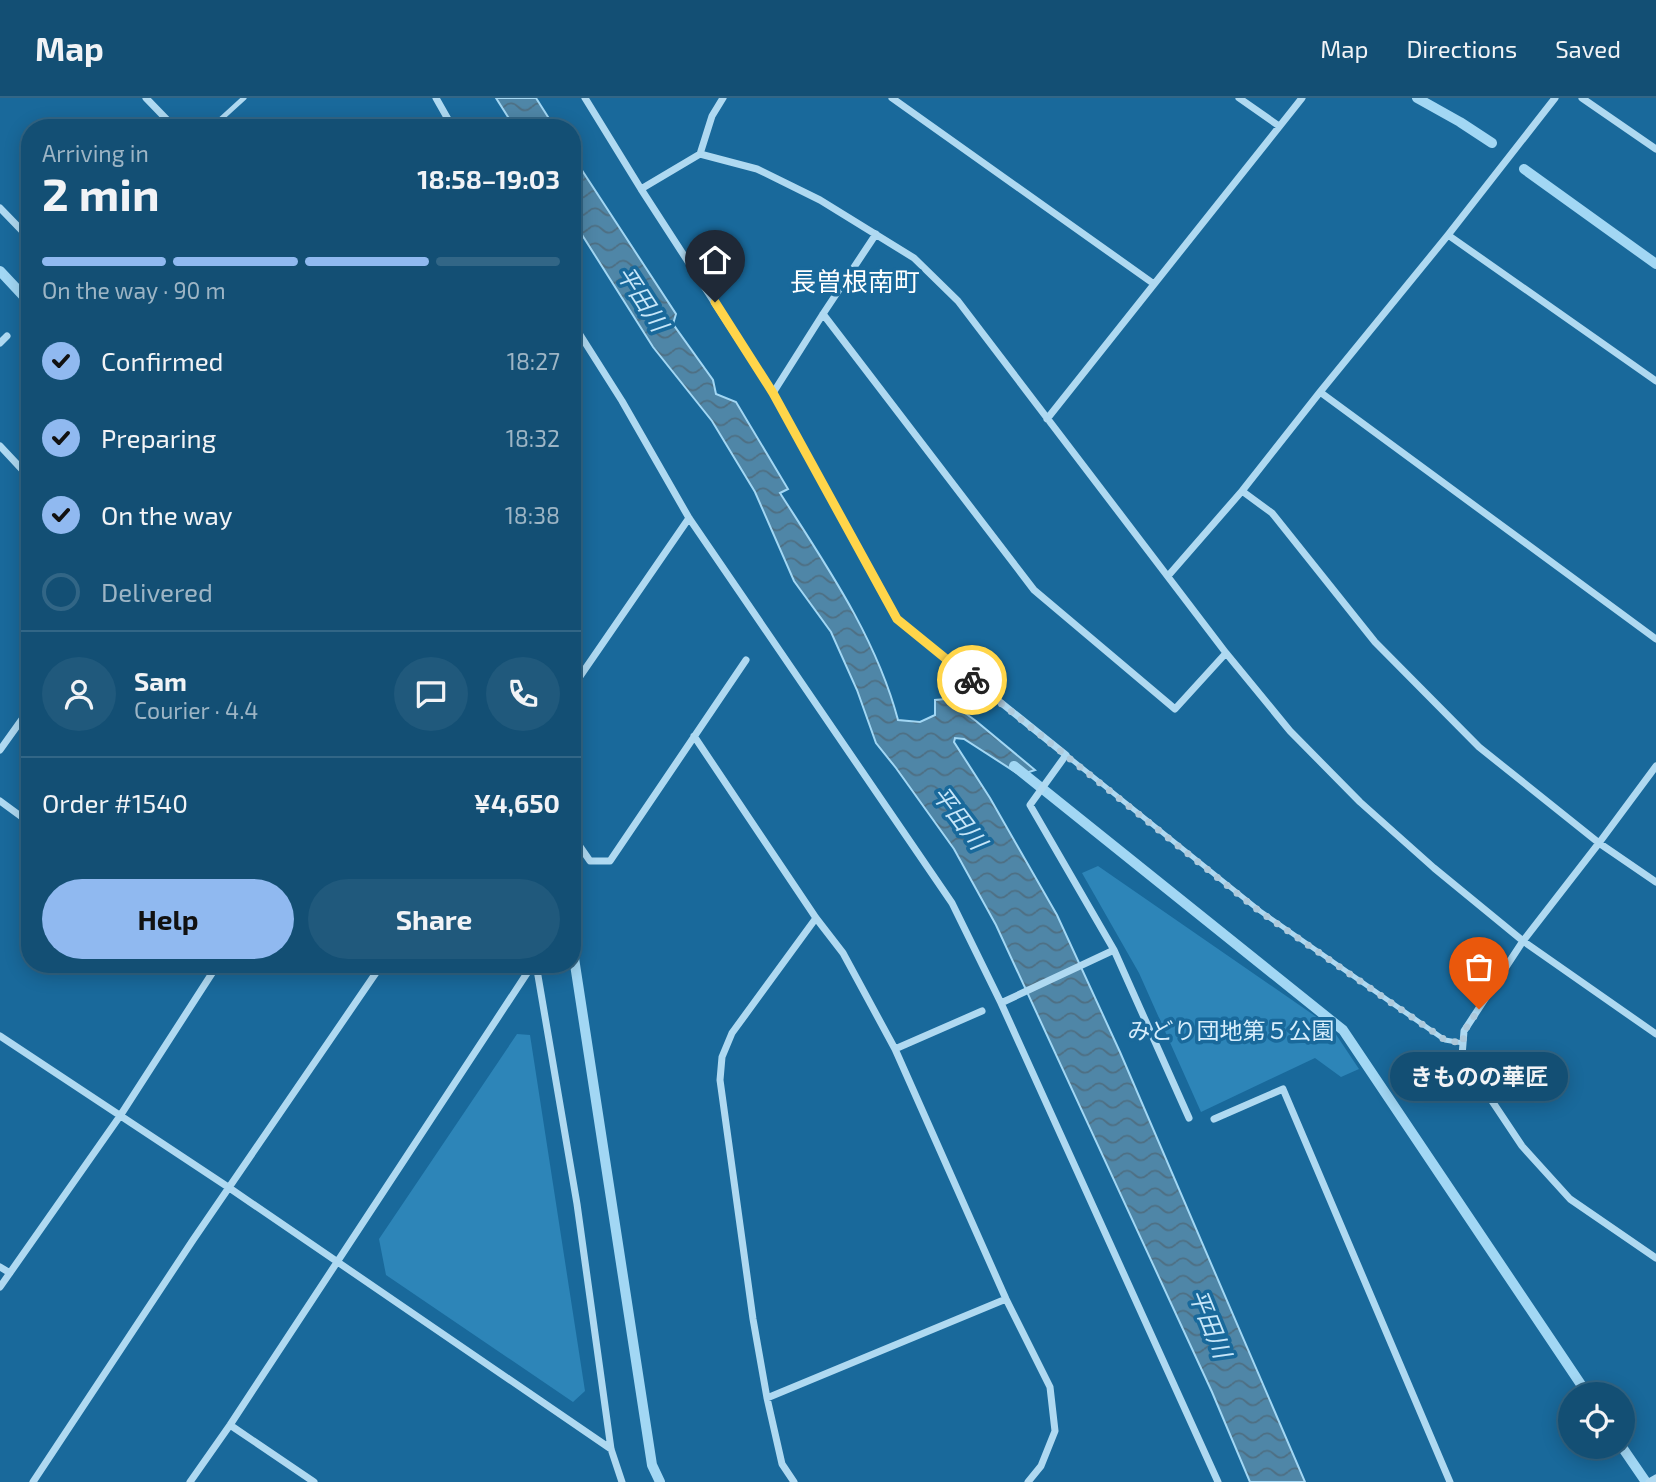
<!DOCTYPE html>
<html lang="en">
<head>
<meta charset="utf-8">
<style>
  :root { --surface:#134f74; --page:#20597c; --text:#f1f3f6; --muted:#9db5c5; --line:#326686; --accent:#90b9f0 }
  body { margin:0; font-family:"Exo 2","Noto Sans JP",sans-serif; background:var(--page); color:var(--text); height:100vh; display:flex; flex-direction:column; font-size:26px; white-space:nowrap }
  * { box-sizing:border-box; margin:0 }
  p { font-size:23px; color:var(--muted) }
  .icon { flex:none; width:38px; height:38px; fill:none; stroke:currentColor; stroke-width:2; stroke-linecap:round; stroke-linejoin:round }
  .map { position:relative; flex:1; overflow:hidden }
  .sheet { position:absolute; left:21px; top:21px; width:560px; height:854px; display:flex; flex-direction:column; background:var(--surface); border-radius:28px; box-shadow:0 4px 18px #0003,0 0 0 2px var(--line) }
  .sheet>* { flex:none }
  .buttons { position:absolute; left:1558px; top:1284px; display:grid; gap:14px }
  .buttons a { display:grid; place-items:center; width:77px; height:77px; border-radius:50%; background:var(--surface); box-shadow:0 4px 18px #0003,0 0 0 2px var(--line); font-size:35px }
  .pin { position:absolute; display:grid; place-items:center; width:60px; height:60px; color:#fff; margin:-72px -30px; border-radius:50% 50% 50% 0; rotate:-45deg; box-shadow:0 0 7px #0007 }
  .pin .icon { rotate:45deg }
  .courier { position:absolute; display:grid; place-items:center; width:70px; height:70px; margin:-35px; border:5px solid #ffd54a; border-radius:50%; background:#fff; color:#222; box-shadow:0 2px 9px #0007 }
  .bubble { position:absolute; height:49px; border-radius:24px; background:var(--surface); box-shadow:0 4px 18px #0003,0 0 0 2px var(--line); font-size:23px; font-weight:700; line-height:49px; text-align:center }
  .head em { font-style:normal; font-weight:700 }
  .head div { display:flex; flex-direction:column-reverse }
  .head { display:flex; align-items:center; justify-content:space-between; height:119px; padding:0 21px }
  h1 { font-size:46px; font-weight:700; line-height:52px }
  .bar { display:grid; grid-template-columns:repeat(4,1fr); gap:10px 7px; align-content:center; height:84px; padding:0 21px }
  .bar i { height:9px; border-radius:5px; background:var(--line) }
  .bar .on { background:var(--accent) }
  .bar p { grid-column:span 4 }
  .line { display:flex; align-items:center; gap:18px; padding:0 21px; border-top:2px solid var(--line) }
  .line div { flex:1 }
  .round { display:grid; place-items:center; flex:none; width:74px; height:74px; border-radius:37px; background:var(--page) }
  ol { padding:0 21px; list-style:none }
  li { display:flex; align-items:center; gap:21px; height:77px }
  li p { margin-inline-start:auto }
  li .icon { padding:7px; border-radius:50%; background:var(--accent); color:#111; stroke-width:4 }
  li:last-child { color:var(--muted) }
  li i { width:38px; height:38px; border:4px solid var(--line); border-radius:50% }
  .action { display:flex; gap:14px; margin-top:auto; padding:14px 21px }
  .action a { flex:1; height:80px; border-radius:42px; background:var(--accent); color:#111; font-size:28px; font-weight:700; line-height:80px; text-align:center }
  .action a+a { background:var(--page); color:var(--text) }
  header { display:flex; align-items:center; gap:42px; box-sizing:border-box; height:98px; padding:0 35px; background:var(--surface); border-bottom:2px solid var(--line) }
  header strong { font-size:33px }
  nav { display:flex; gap:38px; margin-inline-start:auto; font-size:24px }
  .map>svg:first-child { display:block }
  .green { fill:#2d85b8 }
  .water { fill:url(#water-waves); stroke:#a2d7f4; stroke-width:2 }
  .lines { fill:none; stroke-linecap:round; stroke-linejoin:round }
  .stream { stroke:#a2d7f4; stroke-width:10 }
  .lane { stroke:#afd9f1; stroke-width:5 }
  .street { stroke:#afd9f1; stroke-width:7 }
  .done { stroke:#aecadc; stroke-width:7; stroke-dasharray:0 12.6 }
  .route { stroke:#ffd54a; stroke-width:9 }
  .labels { text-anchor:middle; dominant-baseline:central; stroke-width:7; stroke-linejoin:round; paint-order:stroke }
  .park-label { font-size:23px; fill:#d7eefc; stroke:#19699b }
  .water-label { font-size:24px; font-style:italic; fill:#c6e6f9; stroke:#19699b }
  .quarter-label { font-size:26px; fill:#fff; stroke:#19699b }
</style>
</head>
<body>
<header>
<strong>Map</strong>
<nav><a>Map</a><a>Directions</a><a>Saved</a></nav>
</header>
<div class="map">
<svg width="1656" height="1384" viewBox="0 0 1656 1384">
  <defs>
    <pattern id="water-waves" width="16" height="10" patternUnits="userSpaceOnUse" patternTransform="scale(1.75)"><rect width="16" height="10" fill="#4f86a7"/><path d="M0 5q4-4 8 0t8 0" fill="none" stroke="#4e6f83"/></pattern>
  </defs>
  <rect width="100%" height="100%" fill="#19699b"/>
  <path class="green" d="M1098,768L1331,929L1359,971L1341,979L1315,960L1201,1014L1139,875L1082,775Z
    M517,936L530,937L585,1293L573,1304L386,1177L379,1141Z"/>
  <path class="water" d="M496,0H536L555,30H515Z
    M572,57L676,216L673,226L713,282L716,296L736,304L788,391L780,395C826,467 876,539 898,622L920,624L935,617V602L946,601L976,623L1035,672L1020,677L964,641L955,640L954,644L990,700L1057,817L1120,954L1305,1384H1250L1212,1294L996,827L954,751L896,670L876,645L857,592L831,534L794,483L755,394L712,323L653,249L572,121Z"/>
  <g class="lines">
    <path class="stream" d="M1417,0L1460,24L1492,45
      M1524,71L1656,166
      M0,173L30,205
      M1014,668L1343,932L1588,1297
      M572,847L652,1367L660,1384
      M1622,1349L1646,1384"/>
    <path class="lane" d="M211,30L244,0
      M1066,657L1260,813L1445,942L1463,945"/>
    <path class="street" d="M146,0L175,30
      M436,0L453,30
      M585,0L641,91L773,295L897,521L1066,657L1030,707L1114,852L1189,1020
      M892,0L1154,186
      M1239,0L1279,28
      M1582,0L1656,51
      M700,56L757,71L820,102L914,160L958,203L1226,555L1290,633L1360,704L1434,770L1523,843L1656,936
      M641,91L700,56L712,18L723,0
      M0,110L30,141
      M1448,137L1656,283
      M823,216L1034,492L1175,611L1226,555
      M572,224L622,303L689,420L952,805L1001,905
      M0,245L7,238
      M1320,294L1656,541
      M773,295L823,216L876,136
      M1047,321L1302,0
      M0,348L30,380
      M1242,393L1272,415L1375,544L1479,649L1599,745L1656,668
      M1168,478L1242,393L1320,294L1448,137L1555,0
      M572,590L689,420
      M694,638L816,820L843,855L895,951L1006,1201L1050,1289L1055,1333L1041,1368L1028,1384
      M0,652L30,610
      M0,703L30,725
      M572,737L590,763H610L746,562
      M1656,784L1599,745L1523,843L1464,933L1462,958L1522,1048L1570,1101L1656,1160
      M1114,852L1001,905L1218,1384
      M536,866L577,1106L611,1351L622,1384
      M0,938L228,1089L611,1351
      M895,951L982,913
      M1214,1021L1283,991L1450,1384
      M0,1169L10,1175
      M0,1189L120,1018L218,866
      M767,1300L1006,1201
      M230,1327L314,1384
      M33,1384L193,1142L382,866
      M190,1384L230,1327L533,866
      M794,1384L782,1366L767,1300L753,1221L720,982L722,959L732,935L816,820
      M1649,1384L1656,1380"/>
  </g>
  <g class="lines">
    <path class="done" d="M972,582L1259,813L1445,942L1463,945L1464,933L1479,911"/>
    <path class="route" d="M715,204L773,295L897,521L972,582"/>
  </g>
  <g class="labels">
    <g class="park-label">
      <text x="1231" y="932">みどり団地第５公園</text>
    </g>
    <g class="water-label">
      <text transform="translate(643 200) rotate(57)">平田川</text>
      <text transform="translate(960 719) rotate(53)">平田川</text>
      <text transform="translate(1211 1225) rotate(68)">平田川</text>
    </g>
    <g class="quarter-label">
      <text x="855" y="182">長曽根南町</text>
    </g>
  </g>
</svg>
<div class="buttons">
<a><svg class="icon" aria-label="locate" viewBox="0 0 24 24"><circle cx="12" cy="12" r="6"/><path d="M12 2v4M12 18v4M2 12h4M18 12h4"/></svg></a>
</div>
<div class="pin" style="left:1479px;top:911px;background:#ea580c"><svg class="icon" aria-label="bag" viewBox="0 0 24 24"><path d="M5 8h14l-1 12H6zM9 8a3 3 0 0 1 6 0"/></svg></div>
<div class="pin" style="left:715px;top:204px;background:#1f2937"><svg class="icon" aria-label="home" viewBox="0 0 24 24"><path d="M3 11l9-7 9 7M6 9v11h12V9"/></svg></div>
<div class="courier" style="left:972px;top:582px"><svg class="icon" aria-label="bike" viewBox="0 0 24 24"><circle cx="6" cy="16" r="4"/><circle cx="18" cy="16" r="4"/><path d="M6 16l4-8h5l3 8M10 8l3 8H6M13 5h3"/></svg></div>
<div class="bubble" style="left:1390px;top:954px;width:178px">きものの華匠</div>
<section class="sheet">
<div class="head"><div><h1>2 min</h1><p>Arriving in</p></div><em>18:58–19:03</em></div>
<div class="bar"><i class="on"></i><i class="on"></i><i class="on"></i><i></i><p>On the way · 90 m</p></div>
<ol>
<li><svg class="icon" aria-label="check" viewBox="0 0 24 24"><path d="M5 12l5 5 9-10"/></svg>Confirmed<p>18:27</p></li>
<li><svg class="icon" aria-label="check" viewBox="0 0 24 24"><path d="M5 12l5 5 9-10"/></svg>Preparing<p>18:32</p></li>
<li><svg class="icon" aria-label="check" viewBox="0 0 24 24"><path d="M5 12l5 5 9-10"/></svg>On the way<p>18:38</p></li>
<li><i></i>Delivered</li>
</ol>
<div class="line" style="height:126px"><a class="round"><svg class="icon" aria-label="person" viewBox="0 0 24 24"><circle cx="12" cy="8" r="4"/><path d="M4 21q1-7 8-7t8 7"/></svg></a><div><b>Sam</b><p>Courier · 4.4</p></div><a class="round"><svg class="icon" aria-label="chat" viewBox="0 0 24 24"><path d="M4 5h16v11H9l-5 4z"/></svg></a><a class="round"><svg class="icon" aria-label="phone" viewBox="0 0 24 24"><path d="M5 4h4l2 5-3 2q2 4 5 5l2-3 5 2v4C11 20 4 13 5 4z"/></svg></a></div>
<div class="line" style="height:91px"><div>Order #1540</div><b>¥4,650</b></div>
<div class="action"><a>Help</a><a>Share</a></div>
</section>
</div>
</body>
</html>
